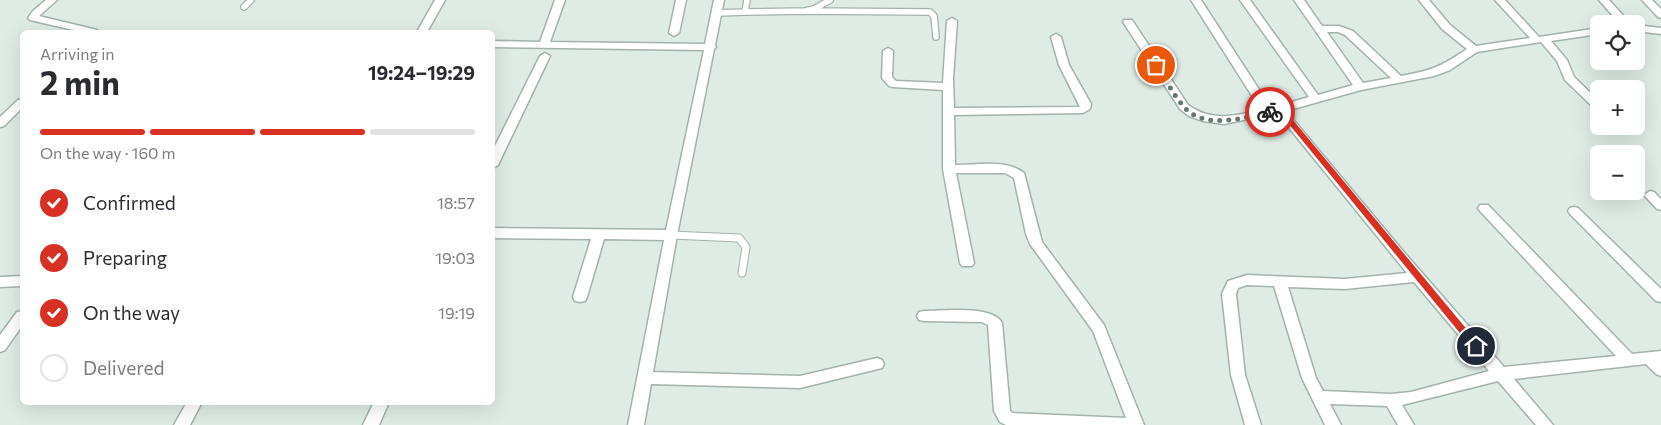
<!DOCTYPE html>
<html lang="en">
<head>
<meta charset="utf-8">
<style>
  :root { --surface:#fff; --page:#f7f7f7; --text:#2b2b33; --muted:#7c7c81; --line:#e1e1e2; --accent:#d93025 }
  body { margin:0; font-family:Commissioner,sans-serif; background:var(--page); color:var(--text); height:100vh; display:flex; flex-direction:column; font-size:19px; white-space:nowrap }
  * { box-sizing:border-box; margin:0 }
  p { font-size:16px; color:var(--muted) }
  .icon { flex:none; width:28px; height:28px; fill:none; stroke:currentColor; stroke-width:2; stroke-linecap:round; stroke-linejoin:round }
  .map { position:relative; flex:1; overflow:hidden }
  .drawer { position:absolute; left:20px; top:30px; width:475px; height:375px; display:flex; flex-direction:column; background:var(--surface); border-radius:8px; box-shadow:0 5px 20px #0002 }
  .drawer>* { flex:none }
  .buttons { position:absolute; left:1590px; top:15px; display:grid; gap:10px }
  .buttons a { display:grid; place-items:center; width:55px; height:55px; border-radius:8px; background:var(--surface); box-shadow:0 5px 20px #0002; font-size:25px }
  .pin { position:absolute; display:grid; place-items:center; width:42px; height:42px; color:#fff; margin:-21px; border:2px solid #fff; border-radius:50%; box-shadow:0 1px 5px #0007 }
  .courier { position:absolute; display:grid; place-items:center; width:50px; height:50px; margin:-25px; border:4px solid #d93025; border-radius:50%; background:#fff; color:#222; box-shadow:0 1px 6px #0007 }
  .head em { font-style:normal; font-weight:700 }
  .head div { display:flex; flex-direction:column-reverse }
  .head { display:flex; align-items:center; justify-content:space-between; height:85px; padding:0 20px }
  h1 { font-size:32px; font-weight:700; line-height:38px }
  .bar { display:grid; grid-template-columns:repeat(4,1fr); gap:8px 5px; align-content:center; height:60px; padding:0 20px }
  .bar i { height:6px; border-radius:4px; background:var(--line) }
  .bar .current { background:var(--accent) }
  .bar p { grid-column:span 4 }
  ol { padding:0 20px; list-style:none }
  li { display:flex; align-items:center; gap:15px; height:55px }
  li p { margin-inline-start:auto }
  li .icon { padding:5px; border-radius:50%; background:var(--accent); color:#fff; stroke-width:4 }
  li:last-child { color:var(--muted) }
  li i { width:28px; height:28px; border:2px solid var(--line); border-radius:50% }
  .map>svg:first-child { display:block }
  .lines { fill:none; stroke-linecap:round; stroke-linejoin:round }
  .service-far1-casing { stroke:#a2b3ac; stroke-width:8 }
  .service-casing { stroke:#a2b3ac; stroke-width:9 }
  .minor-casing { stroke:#a2b3ac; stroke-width:3 }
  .service-far1 { stroke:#fff; stroke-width:5.5 }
  .service { stroke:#fff; stroke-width:7 }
  .minor { fill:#fff; fill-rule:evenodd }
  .route { fill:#d93025 }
  .done { stroke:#637971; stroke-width:5; stroke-dasharray:0 9 }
</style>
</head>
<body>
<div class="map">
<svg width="1661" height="425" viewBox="0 0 1661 425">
  <rect width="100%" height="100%" fill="#dfebe5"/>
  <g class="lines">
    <defs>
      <path id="service-far1" d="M244,7L251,0
        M805,11L930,12L934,16L936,37
        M745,12L805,11L814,9L830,0
        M718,13L745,12L747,0"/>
      <path id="service" d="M671,235L739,238L746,247L742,273"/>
      <path id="minor" d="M46,0H57L39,16L97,30L98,32H82L30,20L28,18L33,11Z
        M435,0H445L427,32H417Z
        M555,0H565L550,42L705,44L714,0H724L715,45L716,47L714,49L677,235L653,372L800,376L877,358L882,360L884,364L882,368L800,388L651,384L644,425H628L664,240L604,239L587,297L585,301L580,302L575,301L573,297L591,239L492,238V228L666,230L704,50L492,47V41L540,42Z
        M676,0H686L679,33L674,36L669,33Z
        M1191,0H1201L1271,108L1309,97L1240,0H1250L1318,95L1353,85L1294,0H1304L1322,26H1339L1353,31L1401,76C1431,71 1442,66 1467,49L1442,29L1419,0H1429L1450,25L1476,46L1530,38L1495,0H1505L1539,37L1599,28V34L1551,41L1567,60L1574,77L1599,101V110L1595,109L1565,80L1557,61L1541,42L1477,52L1450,70L1434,76L1361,90L1286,111L1403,251L1504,367L1616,356L1480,211L1478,208L1480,205H1488L1632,354L1661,351V376L1656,374L1646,364L1514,379L1553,425H1536L1498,381L1402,405L1414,425H1398L1387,406L1330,404L1341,425H1325L1302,378L1274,286L1247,285L1238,288L1236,294L1245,375L1261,425H1245L1231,375L1222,294L1228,281L1247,275L1345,279L1407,273L1277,113L1224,124L1203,121L1189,116L1180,109L1123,22L1124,20H1132L1188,105C1211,122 1235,116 1261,110ZM1327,32H1338L1345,35L1391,78L1363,83ZM1414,282L1489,371L1411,392L1391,394L1323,391L1316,378L1288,287L1345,289Z
        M1599,0H1609L1631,24H1620Z
        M1642,0H1652L1661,9V18L1658,17Z
        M952,18L957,21L953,78L954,108L1080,107L1059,65L1051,37L1056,34L1061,37L1069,65L1091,104L1090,109L1083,113L954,115L955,165C976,165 1007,159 1024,173L1042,242L1104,325L1144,425H1006L1000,422L994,411L988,325L982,322L924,321L919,320L917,316L919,312L924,311C943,311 993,305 1002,323L1010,411L1013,413L1126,418L1093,331L1030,244L1026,234L1014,178L1005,173H956L974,263L972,266H962L960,263L943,169V90L893,87L889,86L882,78L883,51L888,48L893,51L892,77L896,81L943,83L947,21Z
        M1636,25L1661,28V34L1636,31Z
        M545,53L550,56L498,165L492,169V152L540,56Z
        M22,99V108L4,126L0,127V117L18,100Z
        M1650,191L1654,192L1661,199V210L1657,209L1644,195Z
        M1574,207L1578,208L1661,289V302L1656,301L1570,214L1568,211L1570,208Z
        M22,276V286L0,287V277Z
        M22,311V326L5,350L0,352V335L17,312Z
        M187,402H202L190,425H174Z
        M374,402H389L379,425H363Z"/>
    </defs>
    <use href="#service-far1" class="service-far1-casing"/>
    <use href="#service" class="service-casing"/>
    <use href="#minor" class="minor-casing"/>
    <use href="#service-far1" class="service-far1"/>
    <use href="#service" class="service"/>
    <use href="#minor" class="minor"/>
  </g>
  <path class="route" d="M1280,108H1283L1479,344V349H1473L1279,112L1270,114L1267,112Z"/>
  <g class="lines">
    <path class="done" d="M1156,65C1165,79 1174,95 1184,107C1205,131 1245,117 1270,112"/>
  </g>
</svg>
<div class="buttons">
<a><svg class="icon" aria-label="locate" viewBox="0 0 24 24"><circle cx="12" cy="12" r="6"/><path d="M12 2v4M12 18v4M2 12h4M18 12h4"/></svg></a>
<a>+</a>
<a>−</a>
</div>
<div class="pin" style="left:1156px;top:65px;background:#ea580c"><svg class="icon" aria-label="bag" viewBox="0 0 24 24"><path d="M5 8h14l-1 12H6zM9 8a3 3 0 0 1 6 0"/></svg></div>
<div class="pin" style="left:1476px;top:346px;background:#1f2937"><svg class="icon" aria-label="home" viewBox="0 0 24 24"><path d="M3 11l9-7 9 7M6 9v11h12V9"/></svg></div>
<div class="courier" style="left:1270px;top:112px"><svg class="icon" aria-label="bike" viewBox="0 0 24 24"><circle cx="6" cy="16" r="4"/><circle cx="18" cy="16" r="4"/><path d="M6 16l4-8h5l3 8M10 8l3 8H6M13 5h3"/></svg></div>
<section class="drawer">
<div class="head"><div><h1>2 min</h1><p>Arriving in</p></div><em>19:24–19:29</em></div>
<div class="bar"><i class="current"></i><i class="current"></i><i class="current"></i><i></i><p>On the way · 160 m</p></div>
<ol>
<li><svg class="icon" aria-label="check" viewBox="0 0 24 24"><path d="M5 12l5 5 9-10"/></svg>Confirmed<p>18:57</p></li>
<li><svg class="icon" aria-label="check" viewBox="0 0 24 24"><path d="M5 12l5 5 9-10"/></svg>Preparing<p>19:03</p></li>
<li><svg class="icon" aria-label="check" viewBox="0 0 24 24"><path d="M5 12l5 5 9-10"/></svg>On the way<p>19:19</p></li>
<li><i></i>Delivered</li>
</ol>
</section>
</div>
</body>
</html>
